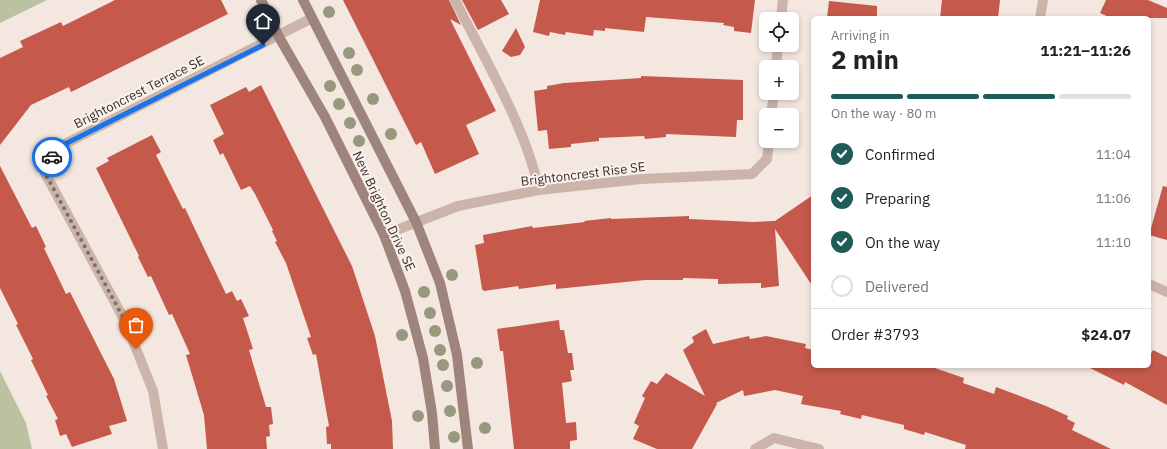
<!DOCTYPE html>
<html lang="en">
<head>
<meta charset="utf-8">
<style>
  :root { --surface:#fff; --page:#f2f2f2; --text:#222; --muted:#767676; --line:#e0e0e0; --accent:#1f5b57 }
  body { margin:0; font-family:"IBM Plex Sans",sans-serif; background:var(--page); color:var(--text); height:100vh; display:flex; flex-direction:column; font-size:15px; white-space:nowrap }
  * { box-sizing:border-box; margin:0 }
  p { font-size:13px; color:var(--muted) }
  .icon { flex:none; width:22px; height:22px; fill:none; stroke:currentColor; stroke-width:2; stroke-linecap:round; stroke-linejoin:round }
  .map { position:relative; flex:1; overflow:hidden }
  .details { position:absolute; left:811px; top:16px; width:340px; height:352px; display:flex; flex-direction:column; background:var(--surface); border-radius:6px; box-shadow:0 2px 6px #0003 }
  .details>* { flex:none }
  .tools { position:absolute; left:759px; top:12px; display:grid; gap:8px }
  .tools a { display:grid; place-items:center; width:40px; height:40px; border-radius:6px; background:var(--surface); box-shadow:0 2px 6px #0003; font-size:20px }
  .pin { position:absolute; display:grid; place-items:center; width:34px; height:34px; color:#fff; margin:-41px -17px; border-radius:50% 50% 50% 0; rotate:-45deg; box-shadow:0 0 4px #0007 }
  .pin .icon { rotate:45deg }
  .courier { position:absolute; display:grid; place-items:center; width:40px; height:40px; margin:-20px; border:3px solid #1a73e8; border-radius:50%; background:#fff; color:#222; box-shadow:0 1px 5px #0007 }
  .headline em { font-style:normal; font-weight:800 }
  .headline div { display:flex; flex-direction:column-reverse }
  .headline { display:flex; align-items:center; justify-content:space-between; height:68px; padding:0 20px }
  h1 { font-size:26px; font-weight:800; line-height:30px }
  .bar { display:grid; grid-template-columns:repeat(4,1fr); gap:6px 4px; align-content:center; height:48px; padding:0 20px }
  .bar i { height:5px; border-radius:3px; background:var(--line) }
  .bar .current { background:var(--accent) }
  .bar p { grid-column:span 4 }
  .line { display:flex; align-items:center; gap:10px; padding:0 20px; border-top:1px solid var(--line) }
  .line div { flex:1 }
  ol { padding:0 20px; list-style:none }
  li { display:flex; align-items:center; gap:12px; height:44px }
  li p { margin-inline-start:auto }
  li .icon { padding:4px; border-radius:50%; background:var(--accent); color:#fff; stroke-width:4 }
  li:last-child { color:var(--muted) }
  li i { width:22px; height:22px; border:2px solid var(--line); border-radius:50% }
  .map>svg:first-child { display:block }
  .green { fill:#bbc29f }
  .building { fill:#c5594b }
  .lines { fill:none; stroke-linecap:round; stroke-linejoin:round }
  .lane { stroke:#cbb5aa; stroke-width:10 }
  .street { stroke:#cbb5aa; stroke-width:10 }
  .secondary { stroke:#9f847c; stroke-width:10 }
  .tree { fill:#98987e }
  .done { stroke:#7a6e69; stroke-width:4; stroke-dasharray:0 7.2 }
  .route { stroke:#1a73e8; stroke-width:5 }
  .labels { text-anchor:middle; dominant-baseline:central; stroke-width:4; stroke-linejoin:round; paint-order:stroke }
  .street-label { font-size:13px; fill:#392d2a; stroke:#faf2ec }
</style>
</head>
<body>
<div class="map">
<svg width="1167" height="449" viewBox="0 0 1167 449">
  <rect width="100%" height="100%" fill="#f3e7df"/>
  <path class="green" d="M0,0H47L0,23Z
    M0,371L26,423L32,449H0Z"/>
  <path class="building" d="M115,0H221L228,14L71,92L69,87L31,105L0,145V58L23,47L20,41L61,22L63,26Z
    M343,0H449L461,25L450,19L496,111L466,125L479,154L435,174L421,142L416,145Z
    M462,0H501L509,14L478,30Z
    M540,0H755L751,33L734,31V27L723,25L724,23L646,17L644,32L605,28V31L594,30L593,36L566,32L565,35L550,32L549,36L533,32Z
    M942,0H1000L998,18H940Z
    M1106,0H1148L1167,8V18H1111L1100,13Z
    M829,1L877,6V18H827Z
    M516,28L525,47L520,55L511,57L502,51Z
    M641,76L743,80V120H737L736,137L666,134V137L645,139L644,136L599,138V141L571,144V147L549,149L547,130L538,131L534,91L547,89V86L564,83L641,78Z
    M261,85L352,266L375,336L392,421L393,449H331V444H327L326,427L329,426L316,354L313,355L307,338L311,337L286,263L275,242L277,241L272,231L273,230L255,194L250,186L241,190L223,153L220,155L213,140L224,134L210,105L246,87L249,92Z
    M152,135L161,152L156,155L183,209L185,208L192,223L226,294L232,291L237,301L241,299L249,316L243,318L253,349L249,350L266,407H271L273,424L269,425L270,436L266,437L267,449H207L204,415L186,355L190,354L172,314L169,315L151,276L148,277L138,257L139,256L96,168L109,161L107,158Z
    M0,166L32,228L36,226L46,247L44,248L66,294L70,292L114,379L127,421L109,426L112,434L72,447L66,434L60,436L55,420L58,419L46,396L48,395L31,360L33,359L16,325L18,324L0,288Z
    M1163,186L1167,187V240L1149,235Z
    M813,195V287L775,229L779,286L761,288V283L718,284V279L683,278V280H645L556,289V284L519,289L518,286L484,291L482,289L475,245L484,243L483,235L532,226L533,228L585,222L584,221L611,218V219L689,216V219L753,222L775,221Z
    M559,320L560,330H564L568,353H572L574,370H570L572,381L562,383L566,423L576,422L577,440L570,441V449H514L503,351H500L497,329Z
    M706,329L713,344L749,336L750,339L766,336L806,344L805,348L813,350V366H929L964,378L963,383L994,394L996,387L1046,406L1068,416L1067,419L1075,423L1072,430L1111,449H965L966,445L925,432L924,435L904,429V425L862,415L861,419L840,414L841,411L801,404L803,396L775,390L744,396L743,390L716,403L717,404L692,449H657L633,439L639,426L634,423L645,398L642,396L651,381L657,384L666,373L705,396L683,350L694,342L692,337Z
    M1153,350L1167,357V405L1125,382L1124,385L1086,366H1149V357Z"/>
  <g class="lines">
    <path class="lane" d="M455,0C485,60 525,125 539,190"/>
    <path class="street" d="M1040,18L1043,0
      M781,19L783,0
      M776,67L778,45
      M771,115L774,93
      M384,235L458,206L539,190L641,179L752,174L767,159L769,141
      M1149,284L1167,292
      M163,449L153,391L125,321L45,173L55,149L312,18
      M755,449L774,438L819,449"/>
    <path class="secondary" d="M261,0L279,37L325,117L384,235L405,291L423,358L432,413L435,449
      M303,0L416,222L440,283L457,355L468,449"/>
  </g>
  <g class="tree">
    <circle cx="329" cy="12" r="6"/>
    <circle cx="349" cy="53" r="6"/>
    <circle cx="357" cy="70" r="6"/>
    <circle cx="330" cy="86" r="6"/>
    <circle cx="373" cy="99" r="6"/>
    <circle cx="339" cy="104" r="6"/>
    <circle cx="350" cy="123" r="6"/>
    <circle cx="391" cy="134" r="6"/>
    <circle cx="359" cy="141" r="6"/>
    <circle cx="452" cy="275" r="6"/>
    <circle cx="424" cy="292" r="6"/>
    <circle cx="430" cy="313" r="6"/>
    <circle cx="435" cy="331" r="6"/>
    <circle cx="402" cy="335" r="6"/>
    <circle cx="440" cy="350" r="6"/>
    <circle cx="477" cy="363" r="6"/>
    <circle cx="443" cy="365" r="6"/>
    <circle cx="447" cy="386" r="6"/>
    <circle cx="450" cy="411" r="6"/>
    <circle cx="418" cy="416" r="6"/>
    <circle cx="485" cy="428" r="6"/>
    <circle cx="454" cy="437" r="6"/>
  </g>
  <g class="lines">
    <path class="done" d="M52,157L45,173L125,321L136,349"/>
    <path class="route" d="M52,157L55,149L263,45"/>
  </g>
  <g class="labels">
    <g class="street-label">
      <text transform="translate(139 92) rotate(-27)">Brightoncrest Terrace SE</text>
      <text transform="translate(583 174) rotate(-7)">Brightoncrest Rise SE</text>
      <text transform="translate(384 211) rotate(65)">New Brighton Drive SE</text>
    </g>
  </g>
</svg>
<div class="tools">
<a><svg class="icon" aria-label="locate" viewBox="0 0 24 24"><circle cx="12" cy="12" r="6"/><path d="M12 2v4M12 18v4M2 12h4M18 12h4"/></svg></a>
<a>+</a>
<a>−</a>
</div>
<div class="pin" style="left:136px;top:349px;background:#ea580c"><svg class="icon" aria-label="bag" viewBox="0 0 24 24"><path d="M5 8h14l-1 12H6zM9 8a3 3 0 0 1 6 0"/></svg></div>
<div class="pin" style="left:263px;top:45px;background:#1f2937"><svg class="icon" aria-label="home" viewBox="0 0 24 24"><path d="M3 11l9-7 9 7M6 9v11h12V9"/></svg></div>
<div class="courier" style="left:52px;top:157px"><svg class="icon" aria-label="car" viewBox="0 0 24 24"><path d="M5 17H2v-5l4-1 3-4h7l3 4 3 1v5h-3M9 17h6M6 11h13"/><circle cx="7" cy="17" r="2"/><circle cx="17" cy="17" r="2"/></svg></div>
<section class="details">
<div class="headline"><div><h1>2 min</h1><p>Arriving in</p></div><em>11:21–11:26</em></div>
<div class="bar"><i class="current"></i><i class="current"></i><i class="current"></i><i></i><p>On the way · 80 m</p></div>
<ol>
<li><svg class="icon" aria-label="check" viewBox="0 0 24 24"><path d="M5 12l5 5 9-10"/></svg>Confirmed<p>11:04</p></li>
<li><svg class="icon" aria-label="check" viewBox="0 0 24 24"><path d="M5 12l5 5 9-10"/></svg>Preparing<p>11:06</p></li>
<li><svg class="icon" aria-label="check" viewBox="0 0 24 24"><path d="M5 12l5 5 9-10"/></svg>On the way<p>11:10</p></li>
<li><i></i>Delivered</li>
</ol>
<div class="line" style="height:52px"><div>Order #3793</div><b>$24.07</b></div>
</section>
</div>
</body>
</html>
